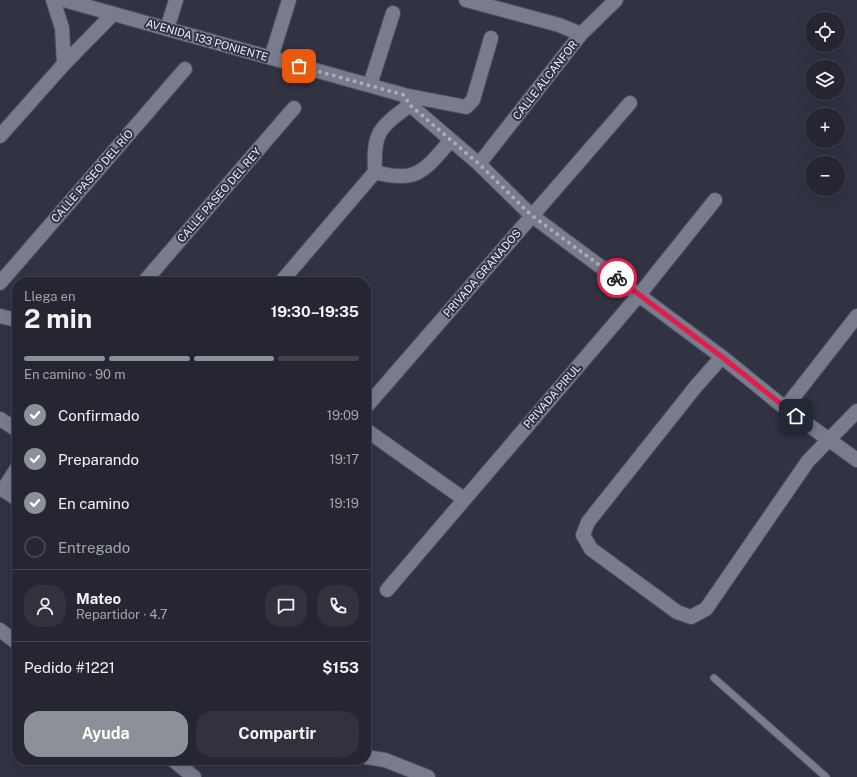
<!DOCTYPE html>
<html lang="es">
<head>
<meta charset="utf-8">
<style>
  :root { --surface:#252632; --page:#31323e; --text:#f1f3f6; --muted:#a3a5ac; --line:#42434d; --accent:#8c9099 }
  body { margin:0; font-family:"Public Sans",sans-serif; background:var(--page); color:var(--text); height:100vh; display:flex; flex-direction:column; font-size:15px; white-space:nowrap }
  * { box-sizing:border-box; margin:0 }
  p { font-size:13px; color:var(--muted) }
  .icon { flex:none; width:22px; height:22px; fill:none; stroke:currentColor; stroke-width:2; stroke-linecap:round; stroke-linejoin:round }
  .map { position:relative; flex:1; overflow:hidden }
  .sheet { position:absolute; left:12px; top:277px; width:359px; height:488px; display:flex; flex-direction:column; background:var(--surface); border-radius:16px; box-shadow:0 4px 16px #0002,0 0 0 1px var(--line) }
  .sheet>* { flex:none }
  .fabs { position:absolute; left:805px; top:12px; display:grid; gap:8px }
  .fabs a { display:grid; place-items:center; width:40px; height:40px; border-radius:50%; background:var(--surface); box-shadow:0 4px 16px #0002,0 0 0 1px var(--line); font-size:20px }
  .pin { position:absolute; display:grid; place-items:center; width:34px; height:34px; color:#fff; margin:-17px; border-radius:8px; box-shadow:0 2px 6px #0006 }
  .courier { position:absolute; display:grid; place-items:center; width:40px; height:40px; margin:-20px; border:3px solid #e11d48; border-radius:50%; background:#fff; color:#222; box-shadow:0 1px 5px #0007 }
  .headline em { font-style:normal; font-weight:700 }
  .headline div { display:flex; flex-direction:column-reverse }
  .headline { display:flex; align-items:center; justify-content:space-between; height:68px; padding:0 12px }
  h1 { font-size:26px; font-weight:700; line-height:30px }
  .bar { display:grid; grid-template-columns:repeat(4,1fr); gap:6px 4px; align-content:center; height:48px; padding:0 12px }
  .bar i { height:5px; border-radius:3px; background:var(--line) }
  .bar .current { background:var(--accent) }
  .bar p { grid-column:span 4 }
  .line { display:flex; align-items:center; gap:10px; padding:0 12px; border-top:1px solid var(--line) }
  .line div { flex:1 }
  .round { display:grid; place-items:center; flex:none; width:42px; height:42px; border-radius:16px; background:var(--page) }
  ol { padding:0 12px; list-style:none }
  li { display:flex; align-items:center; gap:12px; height:44px }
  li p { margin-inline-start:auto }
  li .icon { padding:4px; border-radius:50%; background:var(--accent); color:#fff; stroke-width:4 }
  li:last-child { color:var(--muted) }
  li i { width:22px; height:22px; border:2px solid var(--line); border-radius:50% }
  .button { display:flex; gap:8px; margin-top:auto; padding:8px 12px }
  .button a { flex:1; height:46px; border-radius:16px; background:var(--accent); color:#fff; font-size:16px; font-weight:700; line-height:46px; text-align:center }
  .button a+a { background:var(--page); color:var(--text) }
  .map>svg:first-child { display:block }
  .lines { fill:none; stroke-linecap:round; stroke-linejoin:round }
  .lane-casing { stroke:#4c4e5b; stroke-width:9 }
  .street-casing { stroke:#4c4e5b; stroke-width:16 }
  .lane { stroke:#797c8e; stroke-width:7 }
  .street { stroke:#797c8e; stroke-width:14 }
  .done { stroke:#abadb9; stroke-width:4; stroke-dasharray:0 7.2 }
  .route { stroke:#e11d48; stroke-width:5 }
  .labels { text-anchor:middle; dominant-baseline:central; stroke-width:4; stroke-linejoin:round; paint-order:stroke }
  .street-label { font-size:11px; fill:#eceef8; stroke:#313343 }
</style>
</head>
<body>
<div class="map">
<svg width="857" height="777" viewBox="0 0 857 777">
  <rect width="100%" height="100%" fill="#313343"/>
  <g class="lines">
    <defs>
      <path id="lane" d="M714,678L826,777"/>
      <path id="street" d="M53,0L62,28L64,64
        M64,0L404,95L466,107L473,100L491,38
        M466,0L559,25L581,34
        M167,29L176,0
        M271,58L289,0
        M370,85L393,13
        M404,95L410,105L479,164L531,215L722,357L785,408L857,460
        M0,136L64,64L113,14
        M479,164L581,34L616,0
        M375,172C417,184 425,170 451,140
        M375,172C373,132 379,128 410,105
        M144,282L294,108
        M281,282L375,172
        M0,283L185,69
        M0,316L17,320
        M722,357L697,385L588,522L583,535L591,549L677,612L691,617L706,609L808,461L857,411
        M366,407L630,103
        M785,408L857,316
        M0,419L17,430
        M366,430L464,499
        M0,488L17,499
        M3,490L17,468
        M387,590L639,295L715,200
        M0,630L17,643
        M366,757L385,760L428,777
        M173,760L194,777"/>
    </defs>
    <use href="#lane" class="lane-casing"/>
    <use href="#street" class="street-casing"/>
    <use href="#lane" class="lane"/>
    <use href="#street" class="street"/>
  </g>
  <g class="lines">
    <path class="done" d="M299,66L404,95L410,105L479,164L531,215L617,278"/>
    <path class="route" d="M617,278L722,357L796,416"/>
  </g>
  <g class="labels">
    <g class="street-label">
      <text transform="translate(207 40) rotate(16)">AVENIDA 133 PONIENTE</text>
      <text transform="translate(545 80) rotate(-52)">CALLE ALCANFOR</text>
      <text transform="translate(92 176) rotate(-49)">CALLE PASEO DEL RÍO</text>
      <text transform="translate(219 195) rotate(-49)">CALLE PASEO DEL REY</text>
      <text transform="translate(482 273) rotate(-49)">PRIVADA GRANADOS</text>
      <text transform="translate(552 396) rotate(-49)">PRIVADA PIRUL</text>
    </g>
  </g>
</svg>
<div class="fabs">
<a><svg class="icon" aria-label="locate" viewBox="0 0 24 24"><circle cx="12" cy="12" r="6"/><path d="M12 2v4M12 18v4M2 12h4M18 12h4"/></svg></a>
<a><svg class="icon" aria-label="layers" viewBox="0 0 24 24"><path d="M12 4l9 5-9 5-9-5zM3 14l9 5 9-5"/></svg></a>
<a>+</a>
<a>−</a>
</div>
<div class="pin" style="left:299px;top:66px;background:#ea580c"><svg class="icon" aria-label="bag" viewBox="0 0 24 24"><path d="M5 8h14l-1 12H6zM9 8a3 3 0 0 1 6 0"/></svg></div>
<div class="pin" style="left:796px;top:416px;background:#1f2937"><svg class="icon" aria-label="home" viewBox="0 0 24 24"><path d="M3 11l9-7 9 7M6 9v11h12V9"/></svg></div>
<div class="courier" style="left:617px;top:278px"><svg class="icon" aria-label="bike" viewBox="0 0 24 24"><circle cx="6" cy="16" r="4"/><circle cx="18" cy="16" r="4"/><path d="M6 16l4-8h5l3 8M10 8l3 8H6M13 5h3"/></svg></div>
<section class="sheet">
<div class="headline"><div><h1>2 min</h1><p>Llega en</p></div><em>19:30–19:35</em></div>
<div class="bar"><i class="current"></i><i class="current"></i><i class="current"></i><i></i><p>En camino · 90 m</p></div>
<ol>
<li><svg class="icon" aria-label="check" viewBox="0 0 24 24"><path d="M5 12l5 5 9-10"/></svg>Confirmado<p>19:09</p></li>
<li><svg class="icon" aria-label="check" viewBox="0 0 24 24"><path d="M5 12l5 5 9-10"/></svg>Preparando<p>19:17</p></li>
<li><svg class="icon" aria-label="check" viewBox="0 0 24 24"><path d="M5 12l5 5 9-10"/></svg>En camino<p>19:19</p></li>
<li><i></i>Entregado</li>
</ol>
<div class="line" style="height:72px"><a class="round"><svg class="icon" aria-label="person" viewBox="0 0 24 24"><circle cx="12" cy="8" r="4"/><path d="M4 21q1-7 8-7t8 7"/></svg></a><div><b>Mateo</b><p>Repartidor · 4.7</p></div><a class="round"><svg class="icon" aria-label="chat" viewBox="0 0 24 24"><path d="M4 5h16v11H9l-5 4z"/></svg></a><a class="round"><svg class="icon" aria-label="phone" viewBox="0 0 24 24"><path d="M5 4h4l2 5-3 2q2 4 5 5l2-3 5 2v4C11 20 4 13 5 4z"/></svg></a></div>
<div class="line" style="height:52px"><div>Pedido #1221</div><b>$153</b></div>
<div class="button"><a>Ayuda</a><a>Compartir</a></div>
</section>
</div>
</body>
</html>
